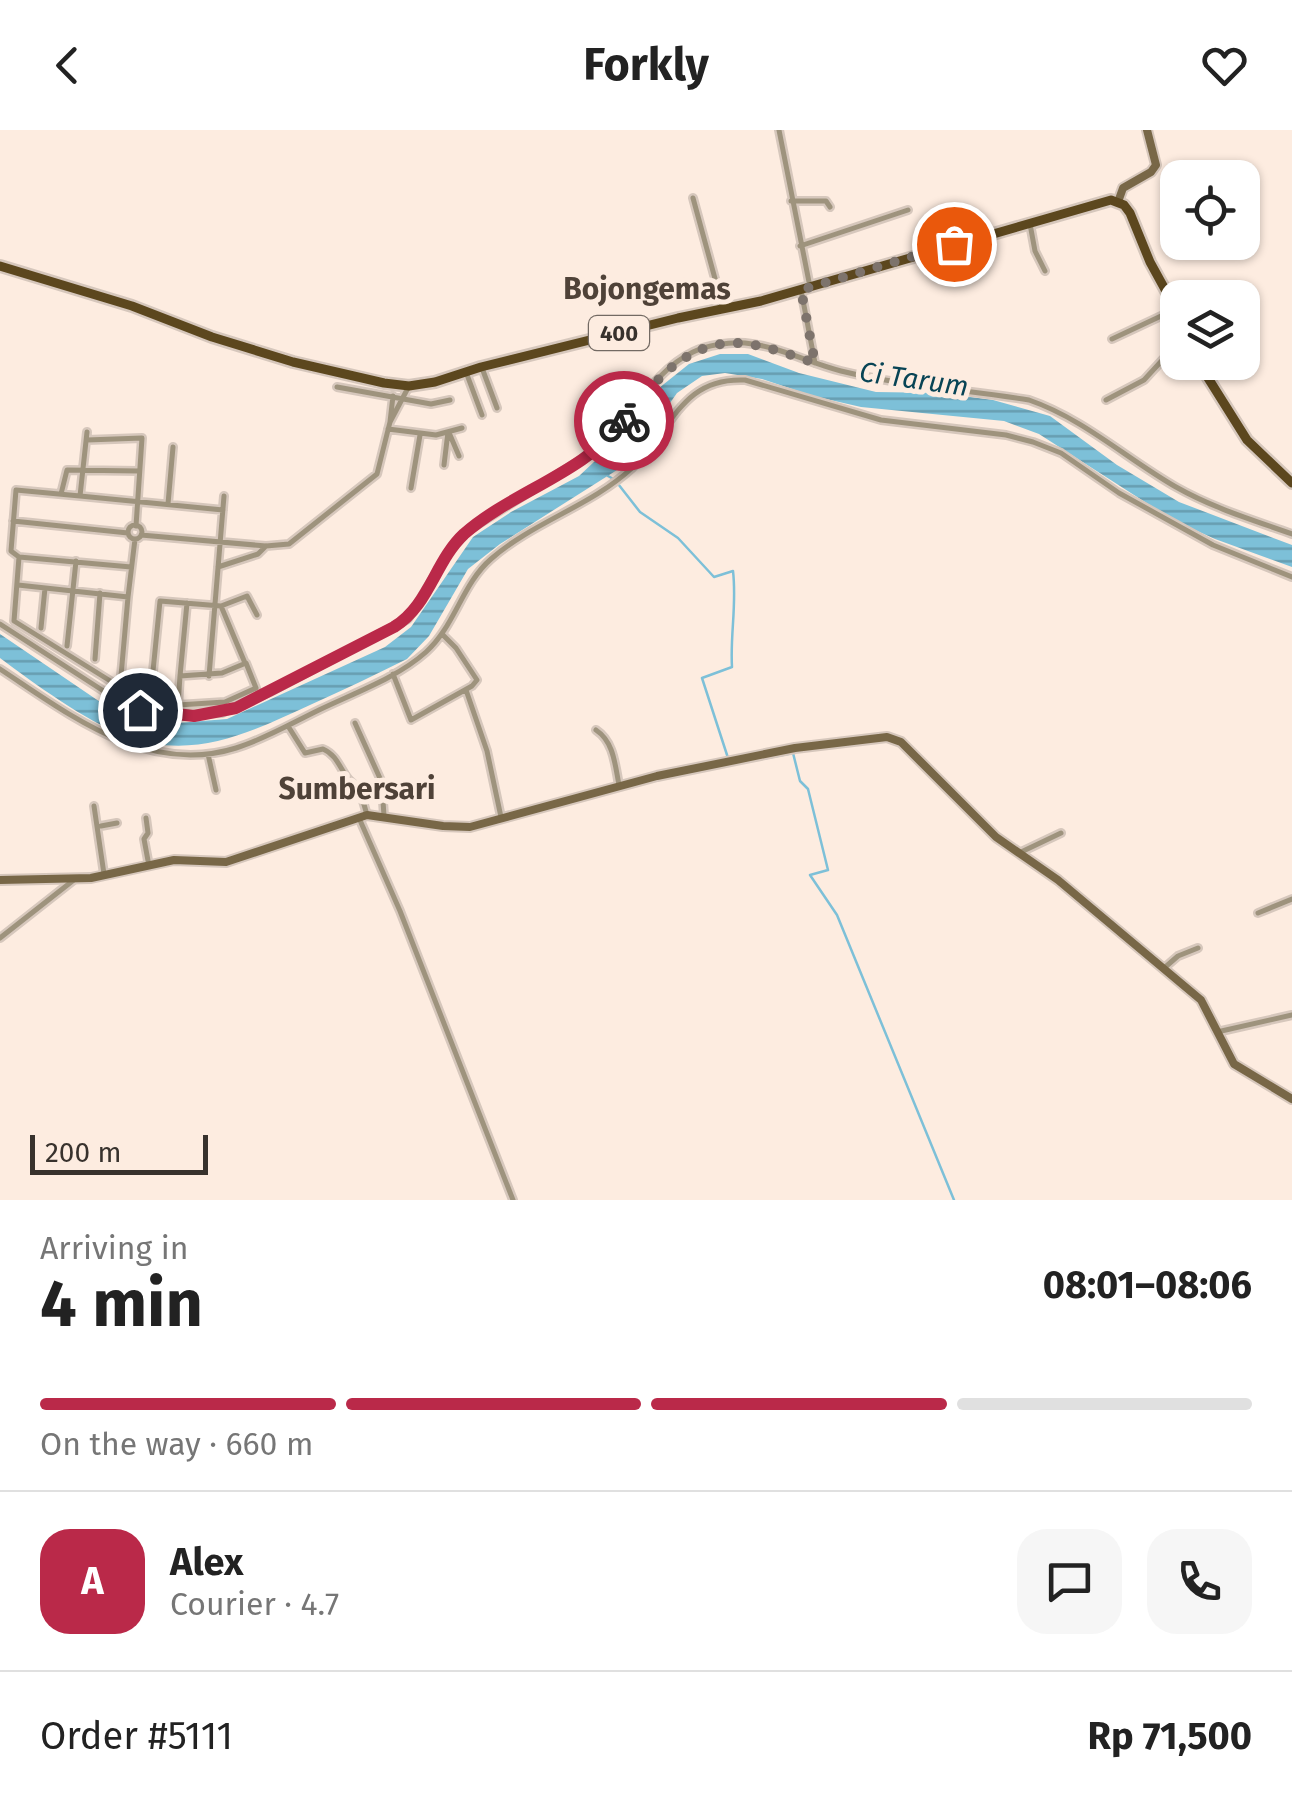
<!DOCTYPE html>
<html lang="en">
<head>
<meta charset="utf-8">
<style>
  :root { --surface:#fff; --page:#f6f6f6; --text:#222; --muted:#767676; --line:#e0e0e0; --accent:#ba2949 }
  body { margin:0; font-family:"Fira Sans",sans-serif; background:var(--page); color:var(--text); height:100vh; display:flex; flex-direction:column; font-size:38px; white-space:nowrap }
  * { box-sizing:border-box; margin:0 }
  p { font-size:32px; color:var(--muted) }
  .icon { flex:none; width:55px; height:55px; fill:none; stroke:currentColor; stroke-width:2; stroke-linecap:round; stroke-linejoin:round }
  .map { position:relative; height:1070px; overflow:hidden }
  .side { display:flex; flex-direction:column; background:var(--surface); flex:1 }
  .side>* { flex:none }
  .controls { position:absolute; left:1160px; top:30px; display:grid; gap:20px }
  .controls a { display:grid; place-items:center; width:100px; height:100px; border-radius:20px; background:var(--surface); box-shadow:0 2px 8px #0004; font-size:50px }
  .scale { position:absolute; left:30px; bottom:25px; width:178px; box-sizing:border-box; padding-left:10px; border:5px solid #38322d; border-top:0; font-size:28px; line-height:35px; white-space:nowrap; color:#38322d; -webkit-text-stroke:8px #fdece0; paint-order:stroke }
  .pin { position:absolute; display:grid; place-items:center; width:85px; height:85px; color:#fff; margin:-42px; border:5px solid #fff; border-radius:50%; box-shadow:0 2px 10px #0007 }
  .courier { position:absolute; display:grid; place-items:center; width:100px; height:100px; margin:-50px; border:8px solid #ba2949; border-radius:50%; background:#fff; color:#222; box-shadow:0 2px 12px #0007 }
  .headline em { font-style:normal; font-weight:700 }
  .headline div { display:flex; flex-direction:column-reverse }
  .headline { display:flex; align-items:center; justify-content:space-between; height:170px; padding:0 40px }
  h1 { font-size:65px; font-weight:700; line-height:75px }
  .bar { display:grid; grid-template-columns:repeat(4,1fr); gap:15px 10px; align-content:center; height:120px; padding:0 40px }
  .bar i { height:12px; border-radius:8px; background:var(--line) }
  .bar .selected { background:var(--accent) }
  .bar p { grid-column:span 4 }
  .line { display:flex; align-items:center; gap:25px; padding:0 40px; border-top:2px solid var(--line) }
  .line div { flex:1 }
  .round { display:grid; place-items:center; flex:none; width:105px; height:105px; border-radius:30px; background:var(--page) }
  header { display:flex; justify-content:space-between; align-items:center; height:130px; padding:0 40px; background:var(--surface); font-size:45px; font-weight:700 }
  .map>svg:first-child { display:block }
  .water { fill:url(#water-rules) }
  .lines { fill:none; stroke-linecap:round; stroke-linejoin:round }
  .stream { stroke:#7dc0d8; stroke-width:2.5 }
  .street-casing { stroke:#d6c7bc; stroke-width:10 }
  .secondary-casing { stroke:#d6c7bc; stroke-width:12 }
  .primary-casing { stroke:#d6c7bc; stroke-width:14 }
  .street { stroke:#9e937d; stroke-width:5 }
  .secondary { stroke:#786747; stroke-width:8 }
  .primary { stroke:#5c471e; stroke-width:9 }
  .done { stroke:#7d736c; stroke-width:10; stroke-dasharray:0 18 }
  .route { stroke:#ba2949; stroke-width:12 }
  .labels { text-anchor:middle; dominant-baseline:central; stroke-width:10; stroke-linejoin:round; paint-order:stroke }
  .shield { fill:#fdece0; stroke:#736a63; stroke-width:2.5 }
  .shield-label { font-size:22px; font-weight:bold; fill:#38322d }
  .water-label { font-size:28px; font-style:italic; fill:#084455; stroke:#fdece0 }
  .quarter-label { font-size:30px; font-weight:bold; fill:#4f4238; stroke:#fdece0 }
</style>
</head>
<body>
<header><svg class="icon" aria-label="back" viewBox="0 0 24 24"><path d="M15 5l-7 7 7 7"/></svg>Forkly<svg class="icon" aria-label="heart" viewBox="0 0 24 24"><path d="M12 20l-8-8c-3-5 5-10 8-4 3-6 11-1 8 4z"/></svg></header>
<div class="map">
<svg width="1292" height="1070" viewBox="0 0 1292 1070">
  <defs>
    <pattern id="water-rules" width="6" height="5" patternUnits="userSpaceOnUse" patternTransform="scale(2.5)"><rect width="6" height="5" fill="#7dc0d8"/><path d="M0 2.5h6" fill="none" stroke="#679db0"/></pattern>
  </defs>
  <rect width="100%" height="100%" fill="#fdece0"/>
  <path class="water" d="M720,224H748L799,243L876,262L940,263L993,270L1050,286L1117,335L1179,372L1292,415V437L1215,409L1173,390L1039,304L1004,291L861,277L813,266L762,249L725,243L702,246L677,263L637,320L617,340L500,414L468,439L429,506L407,529C375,545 343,560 310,575C249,603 193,631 125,606C84,590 35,554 0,528V504L109,578L152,595L227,589L385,517L411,497L473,407L511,382L579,346L610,317L659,258L689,234Z"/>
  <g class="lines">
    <path class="stream" d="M608,346L615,350L640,382L678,408L714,447L733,441C737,475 730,504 732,537L702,548L728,628
      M730,635L793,623L800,651L808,659L828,740L810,745L837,785L954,1070"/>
    <defs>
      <path id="street" d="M779,0L810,157
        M693,68L723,178
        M791,71H826L830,77
        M1030,94L1035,121L1045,141
        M800,116L908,80
        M801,160L815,233
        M1112,209L1176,179
        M482,238L497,278
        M466,242L482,285
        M337,257L431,274L450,270
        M393,266L390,292L409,256
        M1106,270L1144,250L1178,213
        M388,299L436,305L462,298
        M450,305L459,326
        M87,310L142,308L136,396
        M444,335L448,302
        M411,358L420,305
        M61,364L67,340L139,341
        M80,366L223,380
        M168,374L173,317
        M13,391L128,403
        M128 402a7 7 0 1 1 14 0a7 7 0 1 1-14 0Z
        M141,405L266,416L289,414L377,344L390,292
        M19,427L11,421L16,360L80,366L87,302
        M218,437L258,424L266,416
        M18,455L128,467L135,409
        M128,467L120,557L150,571L178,575
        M221,476L247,466L257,485
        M0,494L102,560L141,580L172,585L222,583L270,562L408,489L450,420L469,400L598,319C632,290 651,242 693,222C707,215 729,212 745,213C778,216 809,233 841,241C902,256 967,260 1029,270C1084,289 1127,329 1176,357C1213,378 1253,390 1292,404
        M41,498L45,458
        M67,516L76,431
        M95,529L100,463
        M246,533L256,558L225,572L178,575L180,546L222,543Z
        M0,539C70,585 147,646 236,618C265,609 292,593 319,580C354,563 397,548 426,522C455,496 462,454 491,429C533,392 591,376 632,338C672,301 680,247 745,250L881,290L1006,305L1033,312L1061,323L1119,363L1213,415L1292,447
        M393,544L411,590L472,556L477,550L456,518L443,505
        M180,546L187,473
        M209,546L224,366
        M120,557L14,491L19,427L131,437
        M466,560L487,621L501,687
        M150,571L160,471L221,476L245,533
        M355,593L383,655
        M288,596L305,623L323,619C342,627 341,650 359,657L367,685
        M596,600C614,612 615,635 619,655
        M208,624L216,660
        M383,671L384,686
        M94,676L104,744
        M146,688L148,703L144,709L149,736
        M359,688L400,781L513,1070
        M101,696L117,693
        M1019,723L1061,703
        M1258,783L1292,769
        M0,808L75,749
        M1163,839L1178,826L1198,818
        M1217,902L1292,885"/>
      <path id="secondary" d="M1118,72L1123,58L1151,42L1156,35L1147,0
        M0,750L91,748L174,730L226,732L367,685L443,696L470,697L657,646L795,618L887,607L901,612L996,707L1058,750L1201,870L1234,934L1292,969"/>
      <path id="primary" d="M0,136L132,176L212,207L293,232L384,253L409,256L435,252L481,237L678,188L761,171L1111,70L1124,75L1130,83L1150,132L1178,183
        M1198,232L1247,310L1292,353"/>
    </defs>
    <use href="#street" class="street-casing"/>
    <use href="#secondary" class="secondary-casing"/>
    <use href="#primary" class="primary-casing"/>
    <use href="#street" class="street"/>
    <use href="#secondary" class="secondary"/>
    <use href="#primary" class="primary"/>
  </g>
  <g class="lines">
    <path class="done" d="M624,291C654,250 691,206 748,214C771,217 793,226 815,233L801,160L954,114"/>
    <path class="route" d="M140,580L194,586L236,578L394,497C429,476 435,431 464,404C513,361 583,344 624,291"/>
  </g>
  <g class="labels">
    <rect class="shield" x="589" y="186" width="60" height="34" rx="8"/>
    <g class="shield-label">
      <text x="619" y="203">400</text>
    </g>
    <g class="water-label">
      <text transform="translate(914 249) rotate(8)">Ci Tarum</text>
    </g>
    <g class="quarter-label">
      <text x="647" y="159">Bojongemas</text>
      <text x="357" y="659">Sumbersari</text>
    </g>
  </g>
</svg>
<div class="controls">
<a><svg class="icon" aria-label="locate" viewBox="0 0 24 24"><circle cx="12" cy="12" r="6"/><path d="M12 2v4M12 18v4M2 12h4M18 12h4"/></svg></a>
<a><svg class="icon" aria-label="layers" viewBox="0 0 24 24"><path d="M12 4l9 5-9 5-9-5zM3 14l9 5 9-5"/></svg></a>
</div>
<div class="scale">200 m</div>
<div class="pin" style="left:954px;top:114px;background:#ea580c"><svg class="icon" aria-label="bag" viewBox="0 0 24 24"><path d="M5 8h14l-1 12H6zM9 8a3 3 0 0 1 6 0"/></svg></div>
<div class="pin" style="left:140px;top:580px;background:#1f2937"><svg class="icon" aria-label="home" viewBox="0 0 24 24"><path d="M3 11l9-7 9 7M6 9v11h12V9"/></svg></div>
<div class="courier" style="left:624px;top:291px"><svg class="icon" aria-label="bike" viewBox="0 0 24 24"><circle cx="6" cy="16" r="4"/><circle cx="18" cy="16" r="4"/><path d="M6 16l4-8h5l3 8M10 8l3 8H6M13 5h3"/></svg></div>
</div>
<section class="side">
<div class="headline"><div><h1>4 min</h1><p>Arriving in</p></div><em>08:01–08:06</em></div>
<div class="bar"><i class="selected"></i><i class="selected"></i><i class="selected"></i><i></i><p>On the way · 660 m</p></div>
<div class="line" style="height:180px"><b class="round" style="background:var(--accent);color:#fff">A</b><div><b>Alex</b><p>Courier · 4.7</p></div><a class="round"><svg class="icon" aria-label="chat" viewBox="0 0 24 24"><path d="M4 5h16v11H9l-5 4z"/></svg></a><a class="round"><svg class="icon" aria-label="phone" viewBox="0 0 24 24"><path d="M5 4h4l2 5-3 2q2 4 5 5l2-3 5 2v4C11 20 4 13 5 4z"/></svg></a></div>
<div class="line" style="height:130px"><div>Order #5111</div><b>Rp 71,500</b></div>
</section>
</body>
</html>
